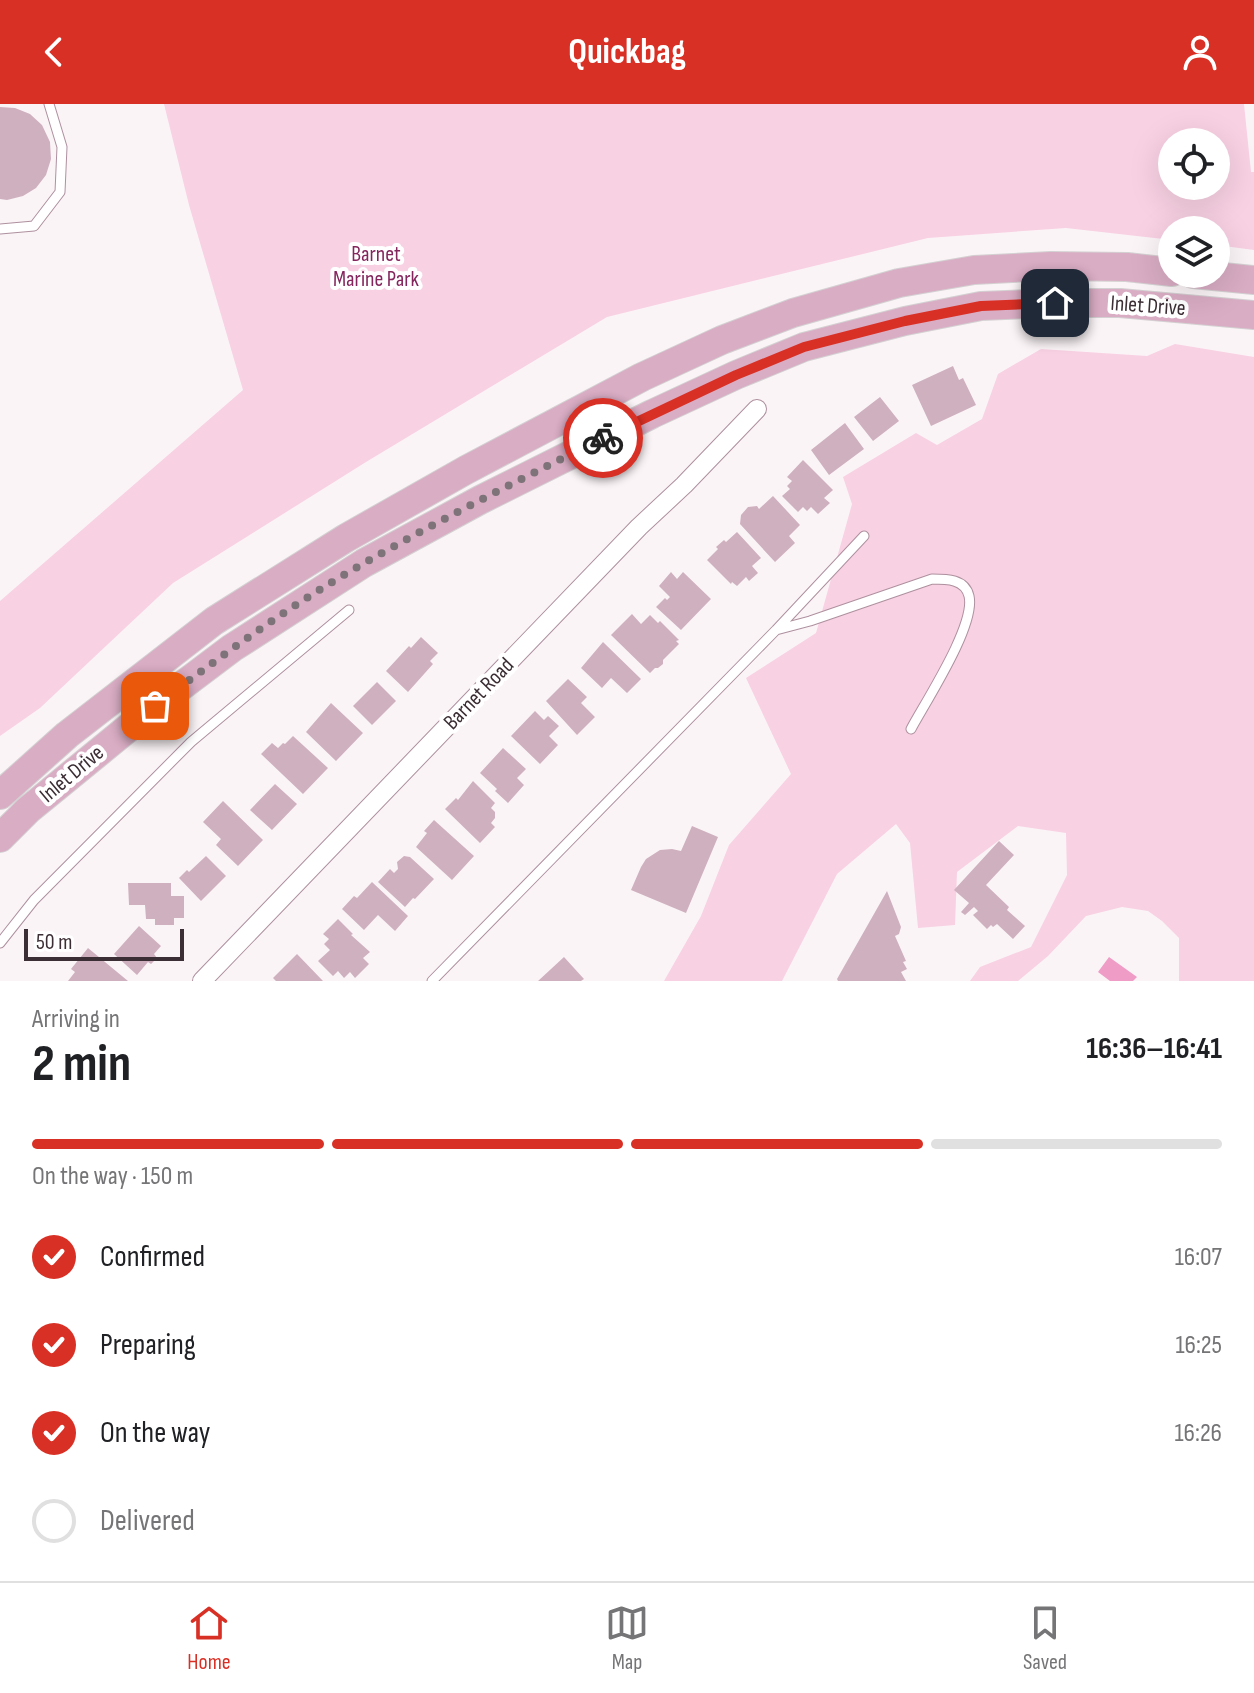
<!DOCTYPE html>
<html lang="en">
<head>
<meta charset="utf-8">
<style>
  :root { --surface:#fff; --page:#f6f6f6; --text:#202124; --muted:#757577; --line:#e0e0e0; --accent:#d93025 }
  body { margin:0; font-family:"Sofia Sans Condensed",sans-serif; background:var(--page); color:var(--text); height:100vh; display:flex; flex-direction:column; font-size:30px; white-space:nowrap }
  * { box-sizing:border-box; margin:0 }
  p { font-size:26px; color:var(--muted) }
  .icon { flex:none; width:44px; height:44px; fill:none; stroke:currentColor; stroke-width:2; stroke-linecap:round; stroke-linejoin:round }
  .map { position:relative; height:877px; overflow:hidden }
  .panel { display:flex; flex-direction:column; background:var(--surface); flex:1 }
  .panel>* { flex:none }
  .tools { position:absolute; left:1158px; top:24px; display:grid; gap:16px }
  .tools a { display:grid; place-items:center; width:72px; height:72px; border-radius:50%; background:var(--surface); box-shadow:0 8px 32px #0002; font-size:40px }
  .scale { position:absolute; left:24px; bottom:20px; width:160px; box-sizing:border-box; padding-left:8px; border:4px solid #3b2e34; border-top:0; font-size:22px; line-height:28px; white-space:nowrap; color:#3b2e34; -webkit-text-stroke:6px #fff; paint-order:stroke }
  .pin { position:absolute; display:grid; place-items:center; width:68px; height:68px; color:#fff; margin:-34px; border-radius:16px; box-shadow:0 4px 12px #0006 }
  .courier { position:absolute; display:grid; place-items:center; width:80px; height:80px; margin:-40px; border:6px solid #d93025; border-radius:50%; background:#fff; color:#222; box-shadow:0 2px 10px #0007 }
  .summary em { font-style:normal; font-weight:700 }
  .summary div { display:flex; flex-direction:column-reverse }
  .summary { display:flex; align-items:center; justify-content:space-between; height:136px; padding:0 32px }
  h1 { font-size:52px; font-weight:700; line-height:60px }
  .bar { display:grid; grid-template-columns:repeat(4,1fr); gap:12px 8px; align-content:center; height:96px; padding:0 32px }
  .bar i { height:10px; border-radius:6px; background:var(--line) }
  .bar .active { background:var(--accent) }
  .bar p { grid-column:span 4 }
  ol { padding:0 32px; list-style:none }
  li { display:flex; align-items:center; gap:24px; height:88px }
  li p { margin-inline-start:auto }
  li .icon { padding:8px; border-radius:50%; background:var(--accent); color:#fff; stroke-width:4 }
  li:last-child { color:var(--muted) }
  li i { width:44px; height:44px; border:4px solid var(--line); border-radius:50% }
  header { display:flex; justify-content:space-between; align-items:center; height:104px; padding:0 32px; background:var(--accent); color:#fff; font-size:36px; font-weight:700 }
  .dock { display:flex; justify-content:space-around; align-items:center; height:112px; border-top:2px solid var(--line); background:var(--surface); font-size:22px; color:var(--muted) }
  .dock a { display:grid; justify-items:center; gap:4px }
  .dock .active { color:var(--accent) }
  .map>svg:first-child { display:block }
  .green { fill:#f8d1e3; fill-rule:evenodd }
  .water { fill:#ef9cc6 }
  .building { fill:#cfb0bf }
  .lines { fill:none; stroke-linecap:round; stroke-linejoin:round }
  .service-casing { stroke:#ae909e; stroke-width:11 }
  .minor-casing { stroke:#ae909e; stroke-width:20 }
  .primary-casing { stroke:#d4d1d2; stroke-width:30 }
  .service { stroke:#fff; stroke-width:9 }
  .minor { stroke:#fff; stroke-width:18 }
  .primary { stroke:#d9adc4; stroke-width:28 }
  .done { stroke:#7e7378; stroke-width:8; stroke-dasharray:0 14.4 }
  .route { stroke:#d93025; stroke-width:10 }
  .labels { text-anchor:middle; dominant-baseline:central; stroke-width:8; stroke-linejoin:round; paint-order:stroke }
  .park-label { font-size:22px; fill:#84255d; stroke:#fff }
  .street-label { font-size:22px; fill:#3b2e34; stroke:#fff }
</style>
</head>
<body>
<header><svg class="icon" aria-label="back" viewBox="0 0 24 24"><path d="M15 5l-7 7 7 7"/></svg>Quickbag<svg class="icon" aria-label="person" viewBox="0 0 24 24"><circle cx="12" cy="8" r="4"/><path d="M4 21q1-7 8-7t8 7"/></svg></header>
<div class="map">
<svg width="1254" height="877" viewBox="0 0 1254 877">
  <rect width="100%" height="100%" fill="#fbf4f7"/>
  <path class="green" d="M164,0H1244L1251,68H1254V146L1216,141V126H1172V136L1066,124L928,134L607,213L366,358L173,479L40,604L0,632V497L243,286L189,101ZM1172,38H1216V82H1172Z
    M1175,240L1254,253V877H1179V834L1162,817L1148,807L1122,803L1086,812L1048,852L1018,877H970L980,863L1031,843L1067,771L1066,729L1018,722L957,768L955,821L918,824L910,739L896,720L837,770L782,877H664L701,812L729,741L791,670L746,574L816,529L852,400L843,373L916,329L937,341L982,315L998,270L1041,245L1147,252Z"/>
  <path class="water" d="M1109,853L1137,873L1133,877H1110L1098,868Z"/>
  <path class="building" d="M0,3L15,4L30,10L42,21L50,38L51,55L46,71L36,84L23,92L7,96L0,95Z
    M953,262L959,276L963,274L976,301L931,322L912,281Z
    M880,293L899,317L873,337L854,313Z
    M845,319L864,345L829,371L811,346Z
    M803,356L833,386L824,394L830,399L818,410L811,403L807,407L803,403L798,408L782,392L790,385L787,382L792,377L787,373Z
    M773,392L800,421L789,432L795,439L775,458L740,420L741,411L748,403L757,402L759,405Z
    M737,428L761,454L752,462L758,469L749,477L746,473L737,482L732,478L731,480L707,456L718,445L716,443L724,436L726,438Z
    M671,468L677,475L683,468L711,495L681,526L656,503L665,494L667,496L670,493L659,482Z
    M632,510L641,520L650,511L658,519L660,517L679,536L676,537L679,540L663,556V560L658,564H655L650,569L611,531Z
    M421,533L438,549L430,557L433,560L408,588L386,567L409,542L411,544Z
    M603,538L641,575L627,589L611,574L602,584L581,564Z
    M568,575L587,593L581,599L595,613L577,631L546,597Z
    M377,578L396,597L372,621L353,602Z
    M331,599L363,629L336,657L306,628Z
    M535,607L544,616L548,612L559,622L549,632L558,641L540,660L511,632Z
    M293,632L328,664L303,690L261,650L272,639L278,644L283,639L285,640Z
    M503,644L526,665L517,674L524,681L508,699L495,687L497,685L480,669Z
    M473,677L495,699L491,704L495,708V714L491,719L495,723L480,739L445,705L456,694L458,696Z
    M275,680L297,700L272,726L250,706Z
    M223,697L263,736L238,762L216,741L221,735L203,718Z
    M434,716L474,752L452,776L416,743L427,729L424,727Z
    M692,722L718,733L686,809L631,786L641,763L646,755L660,746L672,745L681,747Z
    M999,737L1014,751L986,781L1009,803L1007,806L1025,822L1013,835L997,820L993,823L991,821L987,825L973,811L978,807L974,803L965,811L961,808L969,799L954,786Z
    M206,752L226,772L201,797L179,774L187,766L189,768Z
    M404,752L410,753L434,775L415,795L413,794L405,803L378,778L390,765L394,769L398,765L397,758Z
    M372,778L408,812L395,827L378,811L364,826L342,805L354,792L357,794Z
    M128,779H171V792H184V814H174V821H155V815H146L145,801H129Z
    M887,787L901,823L899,830L895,832L906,857L903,858L907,865L901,868L906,877H838L837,875Z
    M338,815L353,830L351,831L370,848L363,854L369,860L355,874L350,868L344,874L338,867L333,872L318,857L330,846L324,840L329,835L323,830Z
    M139,822L161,842L154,850L157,854L151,860L148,858L137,871L114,850Z
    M88,844L128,877H68L75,868L71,865Z
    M297,850L323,877H276L273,874Z
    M564,853L584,875L581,877H538Z"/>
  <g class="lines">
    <defs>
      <path id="service" d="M0,125L34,122L60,88L62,43L49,0
        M776,526L810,517L932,475C947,475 965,475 969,492C976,521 926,597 911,625
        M0,839L34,796L191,638L349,506
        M432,877L776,526L864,432"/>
      <path id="minor" d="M202,877L639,423L684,381L757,305"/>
      <path id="primary" d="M1193,170L1254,176
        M0,691L67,631L214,517L346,434L466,366L642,273L722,236L793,209L899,179L974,166L1051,162L1127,163L1172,168
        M0,734L28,706L155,602L232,544L364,459L480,396L652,310L736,271L804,243L905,217L981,202L1055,199H1120L1254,211"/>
    </defs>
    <use href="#service" class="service-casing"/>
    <use href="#minor" class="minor-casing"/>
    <use href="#primary" class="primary-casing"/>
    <use href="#service" class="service"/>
    <use href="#minor" class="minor"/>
    <use href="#primary" class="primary"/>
  </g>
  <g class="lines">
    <path class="done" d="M155,602C222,551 292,500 366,458C443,414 523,374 603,334"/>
    <path class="route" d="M603,334L736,271L804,243L905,217L981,202L1055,199"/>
  </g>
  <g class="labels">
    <g class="park-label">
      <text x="376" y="150">Barnet<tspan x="376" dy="25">Marine Park</tspan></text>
    </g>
    <g class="street-label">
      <text transform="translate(1148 202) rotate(4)">Inlet Drive</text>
      <text transform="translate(479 590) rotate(-46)">Barnet Road</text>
      <text transform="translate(72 670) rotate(-40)">Inlet Drive</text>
    </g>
  </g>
</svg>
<div class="tools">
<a><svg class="icon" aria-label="locate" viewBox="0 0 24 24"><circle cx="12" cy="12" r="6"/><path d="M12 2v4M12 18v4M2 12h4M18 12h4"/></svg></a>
<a><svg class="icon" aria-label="layers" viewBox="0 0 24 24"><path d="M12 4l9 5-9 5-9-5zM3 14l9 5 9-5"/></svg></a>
</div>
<div class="scale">50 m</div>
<div class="pin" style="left:155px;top:602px;background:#ea580c"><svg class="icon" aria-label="bag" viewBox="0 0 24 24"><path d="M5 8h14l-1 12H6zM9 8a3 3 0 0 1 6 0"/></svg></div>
<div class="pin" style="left:1055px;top:199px;background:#1f2937"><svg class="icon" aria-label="home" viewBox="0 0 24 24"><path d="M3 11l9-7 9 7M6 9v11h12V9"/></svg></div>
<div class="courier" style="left:603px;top:334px"><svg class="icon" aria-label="bike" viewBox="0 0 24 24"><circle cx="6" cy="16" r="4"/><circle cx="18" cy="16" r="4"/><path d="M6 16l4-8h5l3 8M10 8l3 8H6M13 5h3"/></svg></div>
</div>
<section class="panel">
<div class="summary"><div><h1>2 min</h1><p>Arriving in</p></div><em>16:36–16:41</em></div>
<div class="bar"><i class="active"></i><i class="active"></i><i class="active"></i><i></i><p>On the way · 150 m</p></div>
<ol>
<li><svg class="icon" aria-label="check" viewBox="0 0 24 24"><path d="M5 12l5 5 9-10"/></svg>Confirmed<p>16:07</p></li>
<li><svg class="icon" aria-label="check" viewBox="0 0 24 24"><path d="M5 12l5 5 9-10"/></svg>Preparing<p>16:25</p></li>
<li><svg class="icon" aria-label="check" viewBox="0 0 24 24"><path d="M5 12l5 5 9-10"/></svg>On the way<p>16:26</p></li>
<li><i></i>Delivered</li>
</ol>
</section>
<nav class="dock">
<a class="active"><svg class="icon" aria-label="home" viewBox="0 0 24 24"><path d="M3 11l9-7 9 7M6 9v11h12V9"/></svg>Home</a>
<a><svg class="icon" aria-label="map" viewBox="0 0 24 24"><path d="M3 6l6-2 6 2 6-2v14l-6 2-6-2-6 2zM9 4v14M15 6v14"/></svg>Map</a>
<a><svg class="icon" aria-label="saved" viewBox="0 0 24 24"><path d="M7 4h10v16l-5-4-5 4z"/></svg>Saved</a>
</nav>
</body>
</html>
